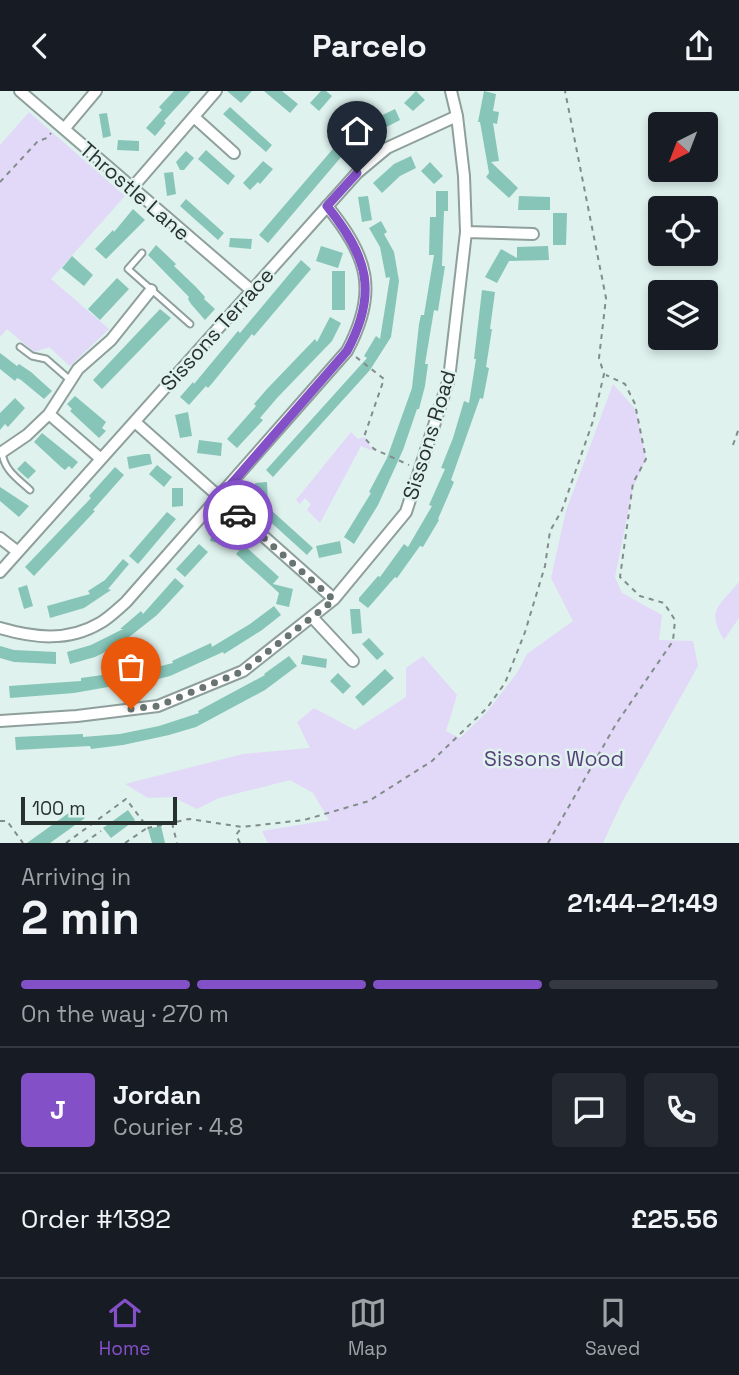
<!DOCTYPE html>
<html lang="en">
<head>
<meta charset="utf-8">
<style>
  :root { --surface:#171b24; --page:#242831; --text:#f1f3f6; --muted:#9ea1a6; --line:#363941; --accent:#8450c8 }
  body { margin:0; font-family:"Space Grotesk",sans-serif; background:var(--page); color:var(--text); height:100vh; display:flex; flex-direction:column; font-size:26px; white-space:nowrap }
  * { box-sizing:border-box; margin:0 }
  p { font-size:23px; color:var(--muted) }
  .icon { flex:none; width:38px; height:38px; fill:none; stroke:currentColor; stroke-width:2; stroke-linecap:round; stroke-linejoin:round }
  .map { position:relative; height:752px; overflow:hidden }
  .sheet { display:flex; flex-direction:column; background:var(--surface); flex:1 }
  .sheet>* { flex:none }
  .needle { width:46px; rotate:222deg }
  .fabs { position:absolute; left:648px; top:21px; display:grid; gap:14px }
  .fabs a { display:grid; place-items:center; width:70px; height:70px; border-radius:7px; background:var(--surface); box-shadow:0 4px 10px #0003; font-size:35px }
  .scale { position:absolute; left:21px; bottom:18px; width:156px; box-sizing:border-box; padding-left:7px; border:4px solid #28302e; border-top:0; font-size:19px; line-height:24px; white-space:nowrap; color:#28302e; -webkit-text-stroke:5px #dff2ee; paint-order:stroke }
  .pin { position:absolute; display:grid; place-items:center; width:60px; height:60px; color:#fff; margin:-72px -30px; border-radius:50% 50% 50% 0; rotate:-45deg; box-shadow:0 0 7px #0007 }
  .pin .icon { rotate:45deg }
  .courier { position:absolute; display:grid; place-items:center; width:70px; height:70px; margin:-35px; border:5px solid #8450c8; border-radius:50%; background:#fff; color:#222; box-shadow:0 2px 9px #0007 }
  .overview em { font-style:normal; font-weight:600 }
  .overview div { display:flex; flex-direction:column-reverse }
  .overview { display:flex; align-items:center; justify-content:space-between; height:119px; padding:0 21px }
  h1 { font-size:46px; font-weight:600; line-height:52px }
  .bar { display:grid; grid-template-columns:repeat(4,1fr); gap:10px 7px; align-content:center; height:84px; padding:0 21px }
  .bar i { height:9px; border-radius:5px; background:var(--line) }
  .bar .on { background:var(--accent) }
  .bar p { grid-column:span 4 }
  .line { display:flex; align-items:center; gap:18px; padding:0 21px; border-top:2px solid var(--line) }
  .line div { flex:1 }
  .round { display:grid; place-items:center; flex:none; width:74px; height:74px; border-radius:7px; background:var(--page) }
  header { display:flex; justify-content:space-between; align-items:center; height:91px; padding:0 21px; background:var(--surface); font-size:32px; font-weight:600 }
  .menu { display:flex; justify-content:space-around; align-items:center; height:98px; border-top:2px solid var(--line); background:var(--surface); font-size:19px; color:var(--muted) }
  .menu a { display:grid; justify-items:center; gap:4px }
  .menu .on { color:var(--accent) }
  .map>svg:first-child { display:block }
  .green { fill:#e2d8f7 }
  .building { fill:#86c5b8 }
  .lines { fill:none; stroke-linecap:round; stroke-linejoin:round }
  .service-casing { stroke:#8fa09c; stroke-width:9 }
  .minor-casing { stroke:#8fa09c; stroke-width:14 }
  .path { stroke:#808d8a; stroke-width:2; stroke-dasharray:5 5; stroke-linecap:butt }
  .service { stroke:#fff; stroke-width:5 }
  .minor { stroke:#fff; stroke-width:10 }
  .done { stroke:#687471; stroke-width:7; stroke-dasharray:0 12.6 }
  .route { stroke:#8450c8; stroke-width:9 }
  .labels { text-anchor:middle; dominant-baseline:central; stroke-width:5; stroke-linejoin:round; paint-order:stroke }
  .street-label { font-size:21px; fill:#28302e; stroke:#dff2ee }
  .park-label { font-size:21px; fill:#573f7a; stroke:#dff2ee }
</style>
</head>
<body>
<header><svg class="icon" aria-label="back" viewBox="0 0 24 24"><path d="M15 5l-7 7 7 7"/></svg>Parcelo<svg class="icon" aria-label="share" viewBox="0 0 24 24"><path d="M12 15V3M7 8l5-5 5 5M5 13v7h14v-7"/></svg></header>
<div class="map">
<svg width="739" height="752" viewBox="0 0 739 752">
  <rect width="100%" height="100%" fill="#dff2ee"/>
  <path class="green" d="M29,21L125,105L51,188L109,238L70,275L49,256L34,261L7,238L0,246V54Z
    M613,293L636,319L646,368L633,397L615,486L622,502L662,524L659,549L693,550L698,575L622,711L603,752H268L262,740L329,729L313,702L290,689L219,707L197,718L173,706L148,707L125,693L243,663L310,657L297,631L314,617L355,639L406,606V577L423,565L457,604L446,640L460,647L487,621L517,582L527,563L573,530L551,487L566,420Z
    M351,341L358,348L364,346L373,360L361,355L320,432L307,419L311,413L305,407L300,413L296,409Z
    M739,491V527L724,549C706,518 719,516 739,491Z"/>
  <path class="building" d="M174,0H191L164,30L166,32L155,45L146,37L162,19L159,16Z
    M227,0H252L241,12Z
    M264,0H282L298,13L290,22Z
    M321,0H326L332,5L319,20L310,12Z
    M416,0L425,9L413,20L404,12Z
    M484,0L496,3L493,20L499,21L497,33L493,32L499,70L491,71L518,97L509,107L486,86L489,82L480,31H478Z
    M230,16L272,54L266,61L223,23Z
    M395,18L400,29L369,45L367,40L344,57L347,59L268,152L259,144L344,45L342,44L356,34L358,36Z
    M107,22L111,45L103,47L99,23Z
    M118,49L139,50V60L117,59Z
    M206,59L235,85L228,94L198,68Z
    M186,60L194,67L184,79H180L176,71Z
    M411,65L416,77L400,85L382,102L373,92L394,73Z
    M263,70L273,78L260,93L258,91L250,99L243,92Z
    M430,71L443,85L434,93L421,80Z
    M173,81L176,103L167,105L164,82Z
    M436,100H448V120H444L442,175H445L438,220L434,219L425,273H428L425,295L419,318H417L403,359L378,414L354,453L344,446L371,402L369,401L387,367L412,297L419,233L421,224H424L434,164H429L430,126H436Z
    M368,105L372,129L362,131L358,106Z
    M519,105L550,106V119H518Z
    M186,108L224,142L218,149L180,115Z
    M133,118L145,129L106,168L95,158L113,139L114,141Z
    M553,122H567L566,154H553Z
    M381,130L387,141L384,143L394,161L399,190L391,246L370,279L273,386L266,379L367,267L364,265L376,245L380,248L390,186L386,187L380,156L369,137Z
    M230,147L252,148L251,158L229,156Z
    M156,154L176,173L174,175L196,196L205,206L204,208L215,218L205,229L191,213L188,208L189,206L148,164Z
    M321,155L343,162L338,177L316,170Z
    M548,155L549,169L509,170L497,192L485,186L501,158L517,167V156Z
    M72,165L93,184L84,195L62,177Z
    M301,169L311,178L254,245L252,243L214,290L208,297L206,295L189,314L180,306L193,291L194,293L238,240L240,242Z
    M332,180H345V219H332Z
    M117,187L129,198L100,229L88,218Z
    M482,199L495,201L490,238H492L486,276L489,277L483,308L480,307L451,389L454,391L438,428L439,429L423,456L420,455L397,487L395,486L368,517L359,510V507L378,485L380,486L404,453L408,456L432,415L429,414L445,378L441,377L453,347L464,310L469,312L476,268H474Z
    M160,218L171,227L102,298L93,289Z
    M330,226L341,232L332,250L277,307L260,327L263,329L237,357L227,348L256,315L254,313L267,298L315,248L317,251Z
    M0,262L17,275L19,273L31,281L52,300L44,308L21,289L17,287L15,290L0,278Z
    M75,305L106,331L102,337L106,340L99,347L70,320L72,318L67,313Z
    M15,307L25,317L8,336L5,333L0,339V322Z
    M188,321L192,345L180,347L175,324Z
    M42,342L78,371L72,378L69,375L65,379L61,376L34,351Z
    M199,349L222,352L221,365L197,362Z
    M145,363H150L152,373L129,378L127,366Z
    M25,370L36,380L28,388L17,378Z
    M157,374L172,386L164,396L149,383Z
    M115,376L124,384L93,419L95,420L34,485L25,476L91,407L89,405Z
    M267,391L268,415H256L255,392Z
    M0,396L29,415L19,426L0,410Z
    M172,397H183V415L172,416Z
    M271,419L313,457L307,464L265,426Z
    M167,421L176,428L138,473L129,465Z
    M213,438L230,442L227,454L210,450Z
    M340,450L342,462L319,467L316,455Z
    M199,453L208,461L185,486L176,478Z
    M244,454L279,486L273,493L293,498L289,516L276,513L279,502L236,463Z
    M123,468L129,473L108,498L111,499L84,517L50,527L47,515L90,503L88,500L105,489Z
    M175,487L184,495L157,524L119,554L95,566L70,573L67,561L91,554L123,538H120L141,520L143,523Z
    M27,494L33,515L24,518L18,497Z
    M274,515L281,524L262,539L224,563L223,561L170,585L134,594L108,596L74,602L10,607L9,595L81,590V587L124,581L125,584L173,572L172,570L211,552L212,556L250,533Z
    M350,518H360L362,542L352,543Z
    M369,547L384,563L377,569L362,553Z
    M0,555L14,559L56,561V573L14,571L0,567Z
    M303,564L327,568L326,577L301,573Z
    M289,565L297,575L265,599L196,636L169,644L123,654L91,658L90,655L16,659L15,646L83,643V646L120,643L159,635L199,622L198,620L265,584L264,583Z
    M385,578L394,587L363,615L355,606Z
    M338,582L351,595L343,603L330,590Z
    M77,716L85,727L50,752H27Z
    M128,719L135,729L111,747L103,737Z
    M161,735L165,752H152L148,738Z"/>
  <g class="lines">
    <defs>
      <path id="service" d="M142,162L128,178L190,233
        M20,256L32,265L46,268L70,289
        M2,361C4,379 17,387 30,399"/>
      <path id="minor" d="M20,0L251,199
        M194,26L234,62
        M64,38L96,0
        M132,97L216,0
        M466,141L533,143
        M49,323L78,278L111,249L151,199
        M135,331L334,508
        M2,361L27,344L49,323L101,368
        M0,447L18,461
        M0,481L357,82L387,57L457,25
        M312,526L353,570
        M0,537C34,547 68,551 100,532C109,527 118,518 126,511L347,260C379,200 368,166 327,115
        M0,630L77,625L158,615L243,580L334,508L406,421L449,288L466,141L464,85L457,25L451,0"/>
    </defs>
    <use href="#service" class="service-casing"/>
    <use href="#minor" class="minor-casing"/>
    <path class="path" d="M0,91L38,50L47,47L51,42
      M356,266L384,288L364,346L374,358L409,374
      M733,354L739,337
      M0,730H7L23,752
      M172,732L177,752
      M66,752L126,708L148,737L189,728L242,736L304,729L369,710L432,670L487,617L505,592L525,541L545,475L550,440L562,419L593,330L604,283L599,267L606,207L565,0
      M84,752L101,740
      M125,752L147,737
      M240,752L236,744L242,736
      M548,752L616,633L673,550L675,529L664,512L640,505L620,486L633,392L646,368L635,313L625,293L606,284"/>
    <use href="#service" class="service"/>
    <use href="#minor" class="minor"/>
  </g>
  <g class="lines">
    <path class="done" d="M131,618L158,615L243,580L334,509L238,424"/>
    <path class="route" d="M238,424L219,407L347,260C379,201 367,165 327,115L357,82"/>
  </g>
  <g class="labels">
    <g class="street-label">
      <text transform="translate(135 100) rotate(41)">Throstle Lane</text>
      <text transform="translate(217 238) rotate(-48)">Sissons Terrace</text>
      <text transform="translate(429 344) rotate(-73)">Sissons Road</text>
    </g>
    <g class="park-label">
      <text x="554" y="667">Sissons Wood</text>
    </g>
  </g>
</svg>
<div class="fabs">
<a><svg class="needle" viewBox="-14 -14 28 28"><path d="M0-13l5 13h-10z" fill="#e53935"/><path d="M0 13l5-13h-10z" fill="#9ea1a6"/></svg></a>
<a><svg class="icon" aria-label="locate" viewBox="0 0 24 24"><circle cx="12" cy="12" r="6"/><path d="M12 2v4M12 18v4M2 12h4M18 12h4"/></svg></a>
<a><svg class="icon" aria-label="layers" viewBox="0 0 24 24"><path d="M12 4l9 5-9 5-9-5zM3 14l9 5 9-5"/></svg></a>
</div>
<div class="scale">100 m</div>
<div class="pin" style="left:131px;top:618px;background:#ea580c"><svg class="icon" aria-label="bag" viewBox="0 0 24 24"><path d="M5 8h14l-1 12H6zM9 8a3 3 0 0 1 6 0"/></svg></div>
<div class="pin" style="left:357px;top:82px;background:#1f2937"><svg class="icon" aria-label="home" viewBox="0 0 24 24"><path d="M3 11l9-7 9 7M6 9v11h12V9"/></svg></div>
<div class="courier" style="left:238px;top:424px"><svg class="icon" aria-label="car" viewBox="0 0 24 24"><path d="M5 17H2v-5l4-1 3-4h7l3 4 3 1v5h-3M9 17h6M6 11h13"/><circle cx="7" cy="17" r="2"/><circle cx="17" cy="17" r="2"/></svg></div>
</div>
<section class="sheet">
<div class="overview"><div><h1>2 min</h1><p>Arriving in</p></div><em>21:44–21:49</em></div>
<div class="bar"><i class="on"></i><i class="on"></i><i class="on"></i><i></i><p>On the way · 270 m</p></div>
<div class="line" style="height:126px"><b class="round" style="background:var(--accent);color:#fff">J</b><div><b>Jordan</b><p>Courier · 4.8</p></div><a class="round"><svg class="icon" aria-label="chat" viewBox="0 0 24 24"><path d="M4 5h16v11H9l-5 4z"/></svg></a><a class="round"><svg class="icon" aria-label="phone" viewBox="0 0 24 24"><path d="M5 4h4l2 5-3 2q2 4 5 5l2-3 5 2v4C11 20 4 13 5 4z"/></svg></a></div>
<div class="line" style="height:91px"><div>Order #1392</div><b>£25.56</b></div>
</section>
<nav class="menu">
<a class="on"><svg class="icon" aria-label="home" viewBox="0 0 24 24"><path d="M3 11l9-7 9 7M6 9v11h12V9"/></svg>Home</a>
<a><svg class="icon" aria-label="map" viewBox="0 0 24 24"><path d="M3 6l6-2 6 2 6-2v14l-6 2-6-2-6 2zM9 4v14M15 6v14"/></svg>Map</a>
<a><svg class="icon" aria-label="saved" viewBox="0 0 24 24"><path d="M7 4h10v16l-5-4-5 4z"/></svg>Saved</a>
</nav>
</body>
</html>
